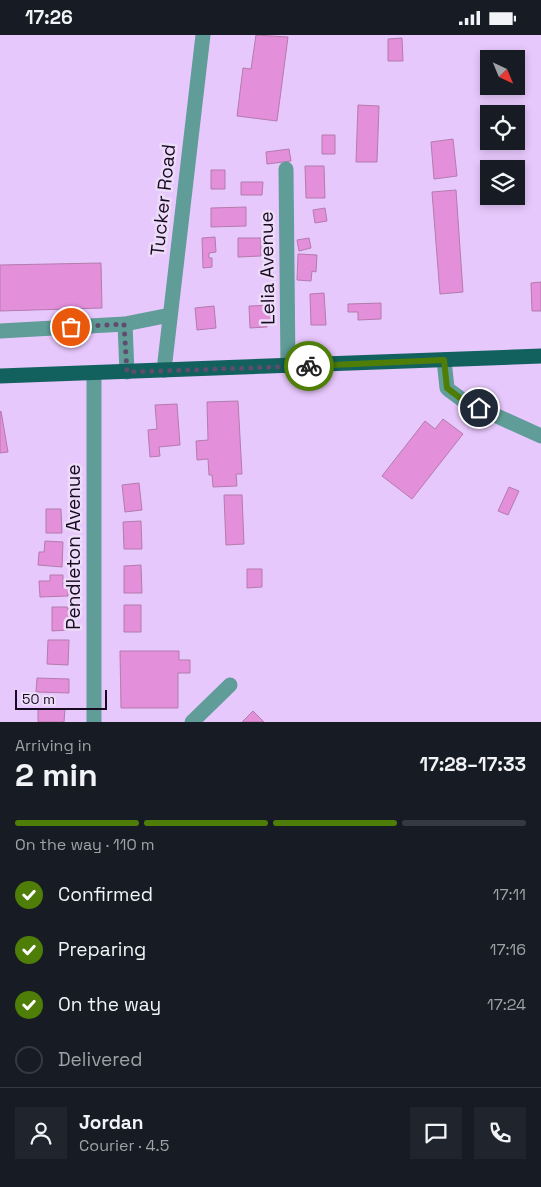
<!DOCTYPE html>
<html lang="en">
<head>
<meta charset="utf-8">
<style>
  :root { --surface:#171b24; --page:#20242c; --text:#f1f3f6; --muted:#9ea1a6; --line:#363941; --accent:#4f7e08 }
  body { margin:0; font-family:"Space Grotesk",sans-serif; background:var(--page); color:var(--text); height:100vh; display:flex; flex-direction:column; font-size:19px; white-space:nowrap }
  * { box-sizing:border-box; margin:0 }
  p { font-size:16px; color:var(--muted) }
  .icon { flex:none; width:28px; height:28px; fill:none; stroke:currentColor; stroke-width:2; stroke-linecap:round; stroke-linejoin:round }
  .map { position:relative; height:687px; overflow:hidden }
  .panel { display:flex; flex-direction:column; background:var(--surface); flex:1 }
  .panel>* { flex:none }
  .needle { width:32px; rotate:136deg }
  .tools { position:absolute; left:480px; top:15px; display:grid; gap:10px }
  .tools a { display:grid; place-items:center; width:45px; height:45px; border-radius:0px; background:var(--surface); box-shadow:0 2px 8px #0003; font-size:25px }
  .scale { position:absolute; left:15px; bottom:12px; width:92px; box-sizing:border-box; padding-left:5px; border:2px solid #180a21; border-top:0; font-size:14px; line-height:18px; white-space:nowrap; color:#180a21; -webkit-text-stroke:4px #ecdcf7; paint-order:stroke }
  .pin { position:absolute; display:grid; place-items:center; width:42px; height:42px; color:#fff; margin:-21px; border:2px solid #fff; border-radius:50%; box-shadow:0 1px 5px #0007 }
  .courier { position:absolute; display:grid; place-items:center; width:50px; height:50px; margin:-25px; border:4px solid #4f7e08; border-radius:50%; background:#fff; color:#222; box-shadow:0 1px 6px #0007 }
  .summary em { font-style:normal; font-weight:700 }
  .summary div { display:flex; flex-direction:column-reverse }
  .summary { display:flex; align-items:center; justify-content:space-between; height:85px; padding:0 15px }
  h1 { font-size:32px; font-weight:700; line-height:38px }
  .bar { display:grid; grid-template-columns:repeat(4,1fr); gap:8px 5px; align-content:center; height:60px; padding:0 15px }
  .bar i { height:6px; border-radius:4px; background:var(--line) }
  .bar .current { background:var(--accent) }
  .bar p { grid-column:span 4 }
  .line { display:flex; align-items:center; gap:12px; padding:0 15px; border-top:1px solid var(--line) }
  .line div { flex:1 }
  .round { display:grid; place-items:center; flex:none; width:52px; height:52px; border-radius:0px; background:var(--page) }
  ol { padding:0 15px; list-style:none }
  li { display:flex; align-items:center; gap:15px; height:55px }
  li p { margin-inline-start:auto }
  li .icon { padding:5px; border-radius:50%; background:var(--accent); color:#fff; stroke-width:4 }
  li:last-child { color:var(--muted) }
  li i { width:28px; height:28px; border:2px solid var(--line); border-radius:50% }
  .status { display:flex; justify-content:space-between; align-items:center; height:35px; padding:0 25px; background:var(--surface); direction:ltr }
  .status svg { height:14px; fill:currentColor }
  .map>svg:first-child { display:block }
  .building { fill:#e38fda; stroke:#b47bad }
  .lines { fill:none; stroke-linecap:round; stroke-linejoin:round }
  .minor { stroke:#609c98; stroke-width:15 }
  .major { stroke:#13615e; stroke-width:15 }
  .done { stroke:#604c6e; stroke-width:5; stroke-dasharray:0 9 }
  .route { stroke:#4f7e08; stroke-width:6 }
  .labels { text-anchor:middle; dominant-baseline:central; stroke-width:5; stroke-linejoin:round; paint-order:stroke }
  .street-label { font-size:19px; fill:#180a21; stroke:#ecdcf7 }
</style>
</head>
<body>
<div class="status"><b>17:26</b><svg viewBox="0 0 49 12"><path d="M0 12V9h3v3zM5 12V6h3v6zM10 12V3h3v9zM15 12V0h3v12zM26 1h20v11H26zM47 4h2v5h-2z"/></svg></div>
<div class="map">
<svg width="541" height="687" viewBox="0 0 541 687">
  <rect width="100%" height="100%" fill="#e7c8fc"/>
  <path class="building" d="M256,0L288,2L277,86L237,81L243,33L251,34Z
    M402,3L403,26H388V4Z
    M358,70L379,71L377,127H356Z
    M322,100H335V119H322Z
    M453,104L457,141L434,144L431,107Z
    M289,114L291,126L267,129L266,117Z
    M305,131H324L325,163H306Z
    M211,135H225V154H211Z
    M241,147H263L262,160H241Z
    M456,155L463,257L440,259L432,157Z
    M246,172V191L211,192V173Z
    M325,173L327,186L315,188L313,175Z
    M215,202L216,217L209,218V223H212V232L203,233L202,203Z
    M238,203H261V221L238,222Z
    M309,203L311,213L299,216L297,205Z
    M298,219L317,220L316,237L312,236L311,246L297,245Z
    M101,228L102,273L0,276V230Z
    M541,247V276H532L531,248Z
    M324,258L326,290H311L310,259Z
    M381,268V284L358,285V277H348V269Z
    M275,270L276,287L267,288V292L250,293L249,271Z
    M214,271L216,293L197,295L195,273Z
    M238,366L242,439H236L237,451L213,452L212,440H209L208,424L197,425L196,406L208,405L207,367Z
    M177,369L180,410L159,412L160,421L150,422L148,395L157,394L155,370Z
    M1,376L8,417L0,418V377Z
    M443,384L463,399L412,464L382,441L425,386L435,394Z
    M139,448L142,475L125,477L122,450Z
    M509,452L519,456L508,480L498,476Z
    M224,460H242L244,509L226,510Z
    M46,474H61L62,498H46Z
    M141,486L142,514H124L123,487Z
    M45,506L63,507L62,532L38,530L39,517H44Z
    M141,530L142,558H124V531Z
    M247,534H262V552L247,553Z
    M50,540H63V552H68V561L40,562L39,546H50Z
    M124,570H141V597H124Z
    M52,572H68L69,595L52,596Z
    M48,605H69L68,630L47,629Z
    M120,616H179V625H190V638H178V673H121Z
    M37,643L69,644V658L36,657Z
    M38,674H65L64,687H38Z
    M253,676L264,687H242Z"/>
  <g class="lines">
    <path class="minor" d="M286,134L288,332
      M125,289L170,280
      M0,296L125,289L127,337
      M444,325L447,353L449,355L464,366L541,401
      M164,335L203,0
      M94,338V687
      M192,687L230,650"/>
    <path class="major" d="M0,341L541,321"/>
  </g>
  <g class="lines">
    <path class="done" d="M71,292L124,289L127,337L309,331"/>
    <path class="route" d="M309,331L444,325L447,353L464,366L479,373"/>
  </g>
  <g class="labels">
    <g class="street-label">
      <text transform="translate(163 165) rotate(-84)">Tucker Road</text>
      <text transform="translate(267 233) rotate(-91)">Lelia Avenue</text>
      <text transform="translate(73 512) rotate(-90)">Pendleton Avenue</text>
    </g>
  </g>
</svg>
<div class="tools">
<a><svg class="needle" viewBox="-14 -14 28 28"><path d="M0-13l5 13h-10z" fill="#e53935"/><path d="M0 13l5-13h-10z" fill="#9ea1a6"/></svg></a>
<a><svg class="icon" aria-label="locate" viewBox="0 0 24 24"><circle cx="12" cy="12" r="6"/><path d="M12 2v4M12 18v4M2 12h4M18 12h4"/></svg></a>
<a><svg class="icon" aria-label="layers" viewBox="0 0 24 24"><path d="M12 4l9 5-9 5-9-5zM3 14l9 5 9-5"/></svg></a>
</div>
<div class="scale">50 m</div>
<div class="pin" style="left:71px;top:292px;background:#ea580c"><svg class="icon" aria-label="bag" viewBox="0 0 24 24"><path d="M5 8h14l-1 12H6zM9 8a3 3 0 0 1 6 0"/></svg></div>
<div class="pin" style="left:479px;top:373px;background:#1f2937"><svg class="icon" aria-label="home" viewBox="0 0 24 24"><path d="M3 11l9-7 9 7M6 9v11h12V9"/></svg></div>
<div class="courier" style="left:309px;top:331px"><svg class="icon" aria-label="bike" viewBox="0 0 24 24"><circle cx="6" cy="16" r="4"/><circle cx="18" cy="16" r="4"/><path d="M6 16l4-8h5l3 8M10 8l3 8H6M13 5h3"/></svg></div>
</div>
<section class="panel">
<div class="summary"><div><h1>2 min</h1><p>Arriving in</p></div><em>17:28–17:33</em></div>
<div class="bar"><i class="current"></i><i class="current"></i><i class="current"></i><i></i><p>On the way · 110 m</p></div>
<ol>
<li><svg class="icon" aria-label="check" viewBox="0 0 24 24"><path d="M5 12l5 5 9-10"/></svg>Confirmed<p>17:11</p></li>
<li><svg class="icon" aria-label="check" viewBox="0 0 24 24"><path d="M5 12l5 5 9-10"/></svg>Preparing<p>17:16</p></li>
<li><svg class="icon" aria-label="check" viewBox="0 0 24 24"><path d="M5 12l5 5 9-10"/></svg>On the way<p>17:24</p></li>
<li><i></i>Delivered</li>
</ol>
<div class="line" style="height:90px"><a class="round"><svg class="icon" aria-label="person" viewBox="0 0 24 24"><circle cx="12" cy="8" r="4"/><path d="M4 21q1-7 8-7t8 7"/></svg></a><div><b>Jordan</b><p>Courier · 4.5</p></div><a class="round"><svg class="icon" aria-label="chat" viewBox="0 0 24 24"><path d="M4 5h16v11H9l-5 4z"/></svg></a><a class="round"><svg class="icon" aria-label="phone" viewBox="0 0 24 24"><path d="M5 4h4l2 5-3 2q2 4 5 5l2-3 5 2v4C11 20 4 13 5 4z"/></svg></a></div>
</section>
</body>
</html>
